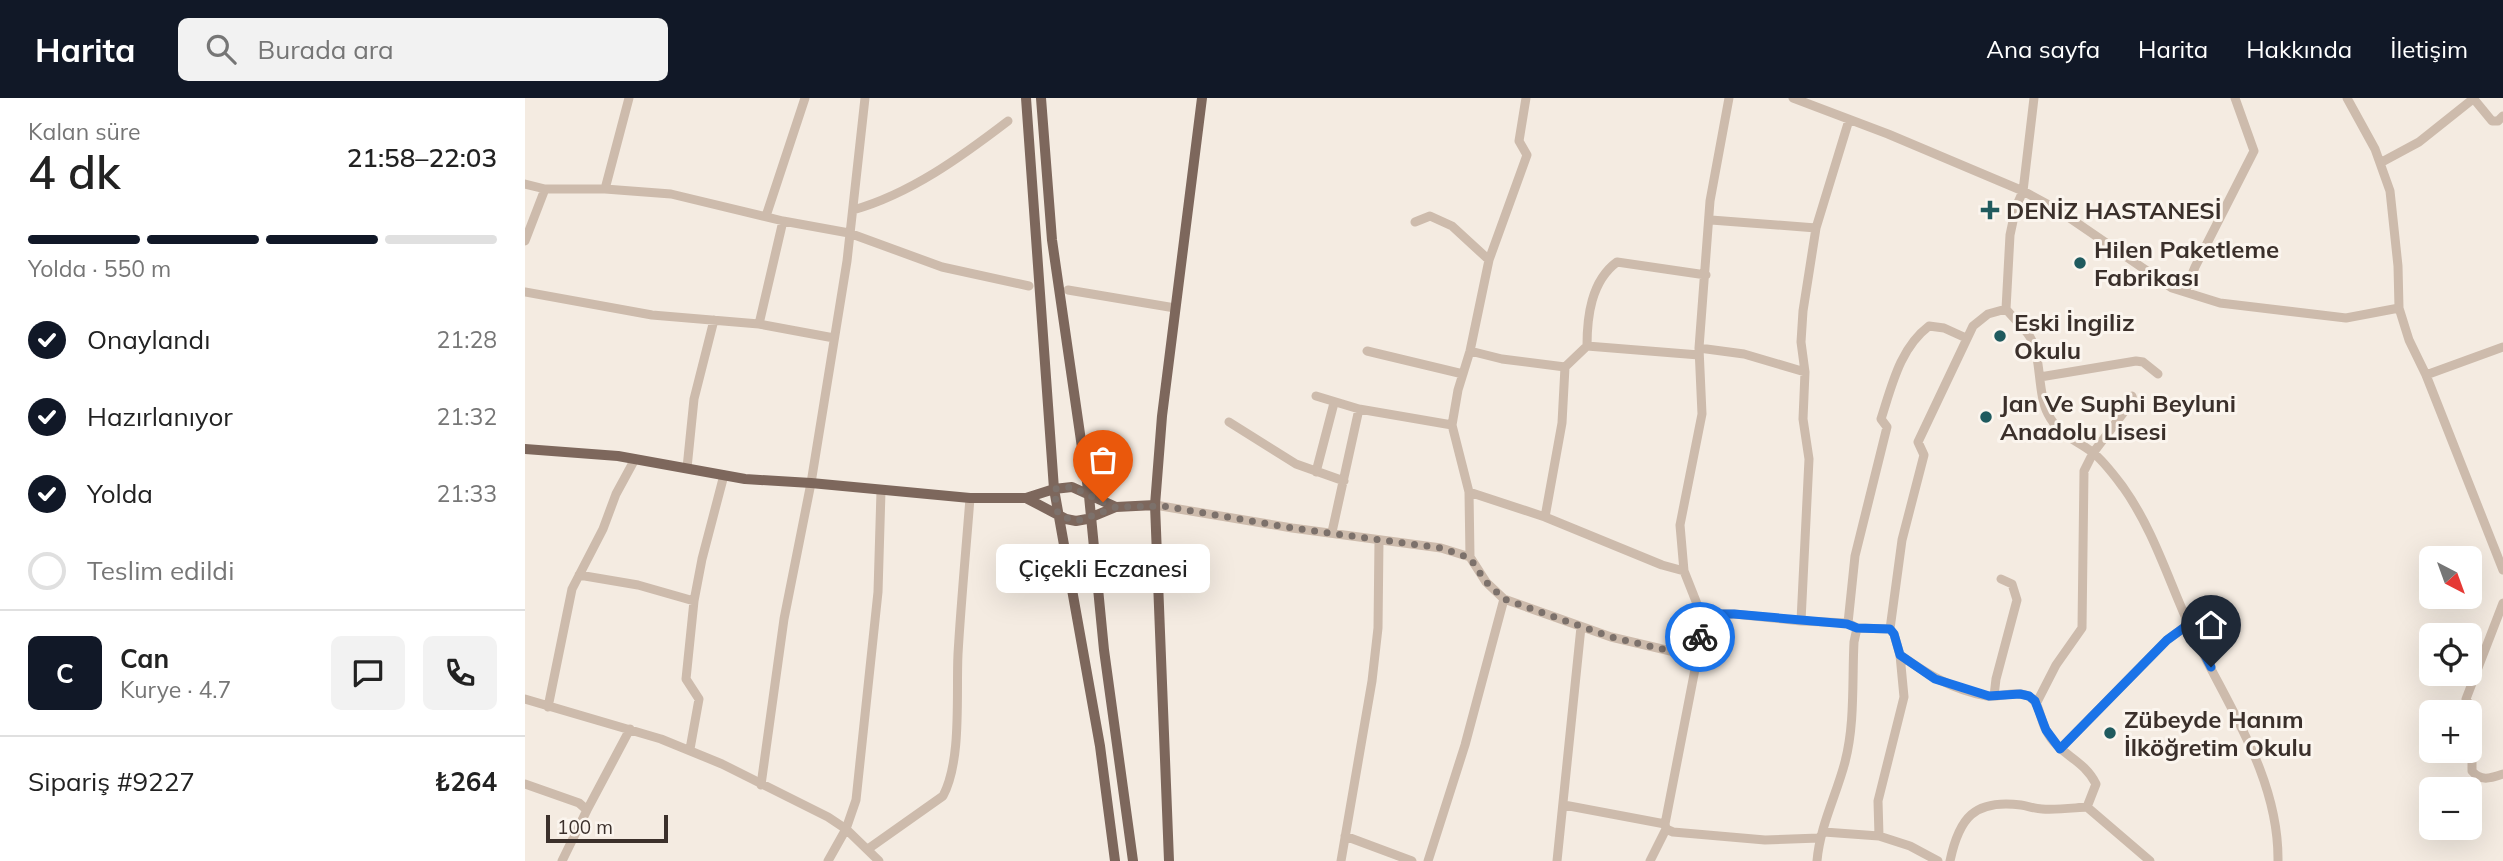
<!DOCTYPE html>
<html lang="tr">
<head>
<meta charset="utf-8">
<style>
  :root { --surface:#fff; --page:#f2f2f2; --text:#222; --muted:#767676; --line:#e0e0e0; --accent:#111827 }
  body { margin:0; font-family:Mulish,sans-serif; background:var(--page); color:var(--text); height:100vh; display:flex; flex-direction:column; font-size:26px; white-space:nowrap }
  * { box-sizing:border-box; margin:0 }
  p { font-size:23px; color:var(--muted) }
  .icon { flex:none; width:38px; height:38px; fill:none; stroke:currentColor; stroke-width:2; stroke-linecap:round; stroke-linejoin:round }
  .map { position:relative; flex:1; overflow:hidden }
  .details { display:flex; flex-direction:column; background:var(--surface); width:525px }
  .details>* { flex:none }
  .needle { width:46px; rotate:139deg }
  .controls { position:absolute; left:1894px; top:448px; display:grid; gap:14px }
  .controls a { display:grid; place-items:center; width:63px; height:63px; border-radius:10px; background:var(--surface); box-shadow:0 7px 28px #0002; font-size:35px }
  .scale { position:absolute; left:21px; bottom:18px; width:122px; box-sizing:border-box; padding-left:7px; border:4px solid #3b302b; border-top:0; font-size:19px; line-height:24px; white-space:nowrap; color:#3b302b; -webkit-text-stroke:5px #fbf5ee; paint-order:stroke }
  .pin { position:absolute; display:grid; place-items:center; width:60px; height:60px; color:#fff; margin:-72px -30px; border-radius:50% 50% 50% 0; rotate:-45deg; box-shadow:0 0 7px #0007 }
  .pin .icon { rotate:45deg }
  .courier { position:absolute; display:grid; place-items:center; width:70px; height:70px; margin:-35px; border:5px solid #1a73e8; border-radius:50%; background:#fff; color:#222; box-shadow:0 2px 9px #0007 }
  .bubble { position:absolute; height:49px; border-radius:10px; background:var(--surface); box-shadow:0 7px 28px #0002; font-size:23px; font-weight:600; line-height:49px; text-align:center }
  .summary em { font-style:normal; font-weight:600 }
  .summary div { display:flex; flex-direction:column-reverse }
  .summary { display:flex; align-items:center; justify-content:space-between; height:119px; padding:0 28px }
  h1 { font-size:46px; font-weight:600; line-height:52px }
  .bar { display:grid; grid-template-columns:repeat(4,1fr); gap:10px 7px; align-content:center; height:84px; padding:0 28px }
  .bar i { height:9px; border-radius:5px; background:var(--line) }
  .bar .on { background:var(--accent) }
  .bar p { grid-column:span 4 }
  .line { display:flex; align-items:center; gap:18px; padding:0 28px; border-top:2px solid var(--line) }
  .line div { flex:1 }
  .round { display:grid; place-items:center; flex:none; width:74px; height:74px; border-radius:10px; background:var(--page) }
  ol { padding:0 28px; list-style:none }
  li { display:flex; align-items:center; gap:21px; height:77px }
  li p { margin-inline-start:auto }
  li .icon { padding:7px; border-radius:50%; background:var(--accent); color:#fff; stroke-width:4 }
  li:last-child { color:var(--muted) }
  li i { width:38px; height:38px; border:4px solid var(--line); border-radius:50% }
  header { display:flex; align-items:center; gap:42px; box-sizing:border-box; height:98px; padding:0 35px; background:var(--accent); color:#fff }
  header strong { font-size:33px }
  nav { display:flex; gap:38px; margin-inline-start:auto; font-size:24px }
  .search { width:490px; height:63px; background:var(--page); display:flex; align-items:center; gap:18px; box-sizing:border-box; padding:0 24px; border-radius:10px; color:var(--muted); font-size:26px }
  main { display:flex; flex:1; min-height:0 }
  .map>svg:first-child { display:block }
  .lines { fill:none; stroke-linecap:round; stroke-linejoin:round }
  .minor { stroke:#cdbbac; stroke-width:9 }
  .major { stroke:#7d675c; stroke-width:10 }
  .done { stroke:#7c716b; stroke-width:7; stroke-dasharray:0 12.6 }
  .route { stroke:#1a73e8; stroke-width:9 }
  .poi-dot { fill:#1f5a5e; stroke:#fbf5ee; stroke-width:2.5 }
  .labels { text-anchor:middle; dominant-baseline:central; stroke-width:6; stroke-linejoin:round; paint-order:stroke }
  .poi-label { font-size:24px; font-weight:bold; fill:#3b302b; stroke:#fbf5ee; text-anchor:start }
</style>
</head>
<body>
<header>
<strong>Harita</strong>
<div class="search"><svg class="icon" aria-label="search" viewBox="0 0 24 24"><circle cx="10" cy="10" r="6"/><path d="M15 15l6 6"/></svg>Burada ara</div>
<nav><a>Ana sayfa</a><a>Harita</a><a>Hakkında</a><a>İletişim</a></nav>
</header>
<main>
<section class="details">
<div class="summary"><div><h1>4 dk</h1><p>Kalan süre</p></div><em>21:58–22:03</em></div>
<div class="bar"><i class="on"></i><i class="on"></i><i class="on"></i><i></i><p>Yolda · 550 m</p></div>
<ol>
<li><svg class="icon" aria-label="check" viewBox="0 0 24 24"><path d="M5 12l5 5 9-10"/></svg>Onaylandı<p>21:28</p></li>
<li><svg class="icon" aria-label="check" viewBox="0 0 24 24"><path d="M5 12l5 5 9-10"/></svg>Hazırlanıyor<p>21:32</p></li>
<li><svg class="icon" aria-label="check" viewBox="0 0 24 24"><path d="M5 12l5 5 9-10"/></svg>Yolda<p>21:33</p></li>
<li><i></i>Teslim edildi</li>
</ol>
<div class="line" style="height:126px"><b class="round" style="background:var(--accent);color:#fff">C</b><div><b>Can</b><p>Kurye · 4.7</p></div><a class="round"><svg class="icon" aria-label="chat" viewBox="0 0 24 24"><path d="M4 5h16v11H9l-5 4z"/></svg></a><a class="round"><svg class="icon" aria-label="phone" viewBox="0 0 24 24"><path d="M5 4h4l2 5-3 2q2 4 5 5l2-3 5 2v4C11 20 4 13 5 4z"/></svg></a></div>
<div class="line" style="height:91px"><div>Sipariş #9227</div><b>₺264</b></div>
</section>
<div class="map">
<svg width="1978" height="763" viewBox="0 0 1978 763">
  <rect width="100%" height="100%" fill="#f4ebe1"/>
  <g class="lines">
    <path class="minor" d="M1268,0L1363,36L1498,93L1533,112L1647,190L1695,205L1821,220L1874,210
      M1509,0L1498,93L1491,109L1485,137L1481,211C1488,220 1499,229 1505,239C1517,259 1512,295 1523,316C1533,336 1549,341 1566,353C1578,362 1589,377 1598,389C1628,431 1643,481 1664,527C1699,603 1754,676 1753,763
      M1822,0L1850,51L1865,93L1873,168L1874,210L1884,242L1901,277L1978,472
      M1948,0L1967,23H1973L1978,18
      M1855,65L1894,44L1948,1
      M0,86L20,91H80L146,96L258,123L324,135L417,169L504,188
      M80,91L104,0
      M328,112C385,96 436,59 483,23
      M241,118L280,0
      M1186,122L1291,130
      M890,124L905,118L927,128L964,162
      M0,143L20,91
      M543,192L650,210
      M0,194L127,217L234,226L309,240
      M1660,194L1670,169L1729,53L1710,0
      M234,226L258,123
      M1062,248L1174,257
      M1174,250L1219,256L1280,274
      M842,253L938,276
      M945,253L977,261L1040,269L1062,248C1062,219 1066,183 1092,164L1181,177
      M1901,277L1978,249
      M1515,279L1611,263L1618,264L1633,276
      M791,298L834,311L927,327
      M704,324L771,366L819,383
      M162,370L169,301L189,222
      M791,374L809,305
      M944,394L1020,419L1137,467L1159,473
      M630,407L767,430L916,450L945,459L961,484L979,501L1086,539L1171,559
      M1020,419L1037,325L1040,269
      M807,434L834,311
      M945,459L944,394L927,327L933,292L945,253L964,162L1002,57L994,43L1001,0
      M54,477L113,487L169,503
      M1978,505L1941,601L1947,611V673C1956,684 1966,680 1978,676
      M1176,516H1209L1276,523L1323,525L1332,530L1365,531L1369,536L1375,557L1379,599L1353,703L1354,738L1385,748L1413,763
      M1276,523L1284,361L1278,321L1280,274L1276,244L1278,213L1291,130L1324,22
      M1323,525L1330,458L1362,329L1356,321C1367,287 1375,250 1404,228L1419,230L1441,240
      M1365,531L1377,442L1399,357L1393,344L1448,228L1463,216L1481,211
      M1375,557C1402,576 1428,592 1462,598C1475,600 1492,591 1505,599C1515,604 1515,622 1521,632C1533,657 1558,660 1571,686L1562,709
      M1469,598L1471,581L1492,502L1487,486L1476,481
      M0,601L136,641L197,666L303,719L321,731L354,763
      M1511,606L1531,567L1557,530L1559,373L1568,355L1608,302L1607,298
      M23,609L47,491L78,431L91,396L110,361
      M165,651L174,601L161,581L169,503L177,461L199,377
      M1535,651L1642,542L1664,526
      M0,686L54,705L62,712L37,763
      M236,687L259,521L286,385L322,163L340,0
      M1039,707L1140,726
      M62,712L105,631
      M1141,731L1148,734L1240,742L1294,740L1299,734L1354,738
      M820,738L887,763
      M343,751L418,698C437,662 431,597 433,556C436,504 441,452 445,400
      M303,763L321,731L331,702L353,494L356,393
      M816,763L847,583L853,530L854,442
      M903,763L940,647L979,501
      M1032,763L1056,529
      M1125,763L1141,731L1140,726L1178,530L1176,516L1159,473L1155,427L1177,316L1174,250L1185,103L1204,0
      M1292,763C1295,728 1311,698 1320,664C1330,626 1327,583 1329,544L1332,530
      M1425,763C1434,720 1449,701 1496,707C1503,708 1510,711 1517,711C1532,712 1547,710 1562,709L1625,763"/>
    <path class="major" d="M501,0L529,391L575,648L590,763
      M516,0L527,142L564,398L579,552L608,763
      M0,351L93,358L220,381L286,385L445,400H501L529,391L547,389L591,409
      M501,400L541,421L551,423L562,421L591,409L630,407
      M644,763L630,407L637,318L677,0"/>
  </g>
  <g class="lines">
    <path class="done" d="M578,404L547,389L529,391L533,416L546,422H556L591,409L638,408L767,430L916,450L945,460L961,484L979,501L1086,539L1171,559L1175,539"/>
    <path class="route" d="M1175,539L1178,530L1176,516H1209L1322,526L1332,530L1365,531L1369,536L1375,557L1410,581L1464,598L1495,596L1504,598L1510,603L1521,632L1535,651L1642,542L1664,526L1686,569"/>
  </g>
  <g class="poi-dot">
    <path d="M1461.5 101.5h7v7h7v7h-7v7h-7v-7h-7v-7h7z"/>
    <circle cx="1555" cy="165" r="7"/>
    <circle cx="1475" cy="238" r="7"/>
    <circle cx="1461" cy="319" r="7"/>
    <circle cx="1585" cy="635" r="7"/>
  </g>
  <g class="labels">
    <g class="poi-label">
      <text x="1481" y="112">DENİZ HASTANESİ</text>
      <text x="1569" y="151">Hilen Paketleme<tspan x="1569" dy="28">Fabrikası</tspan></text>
      <text x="1489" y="224">Eski İngiliz<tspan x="1489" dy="28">Okulu</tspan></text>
      <text x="1475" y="305">Jan Ve Suphi Beyluni<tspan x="1475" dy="28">Anadolu Lisesi</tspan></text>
      <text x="1599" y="621">Zübeyde Hanım<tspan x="1599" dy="28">İlköğretim Okulu</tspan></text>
    </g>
  </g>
</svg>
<div class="controls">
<a><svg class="needle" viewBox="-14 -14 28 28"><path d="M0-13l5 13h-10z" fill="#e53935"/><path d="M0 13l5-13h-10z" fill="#767676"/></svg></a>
<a><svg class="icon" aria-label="locate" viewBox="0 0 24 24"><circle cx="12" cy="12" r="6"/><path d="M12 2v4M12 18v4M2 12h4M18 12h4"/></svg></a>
<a>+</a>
<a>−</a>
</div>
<div class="scale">100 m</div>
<div class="pin" style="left:578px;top:404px;background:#ea580c"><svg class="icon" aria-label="bag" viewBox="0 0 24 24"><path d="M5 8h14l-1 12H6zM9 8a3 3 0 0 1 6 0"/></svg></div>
<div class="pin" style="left:1686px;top:569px;background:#1f2937"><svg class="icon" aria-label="home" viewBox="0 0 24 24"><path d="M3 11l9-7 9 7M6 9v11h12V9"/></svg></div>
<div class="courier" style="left:1175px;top:539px"><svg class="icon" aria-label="bike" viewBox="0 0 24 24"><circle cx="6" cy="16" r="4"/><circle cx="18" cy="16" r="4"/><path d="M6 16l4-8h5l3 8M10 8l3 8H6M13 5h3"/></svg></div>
<div class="bubble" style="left:471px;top:446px;width:214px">Çiçekli Eczanesi</div>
</div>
</main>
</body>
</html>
